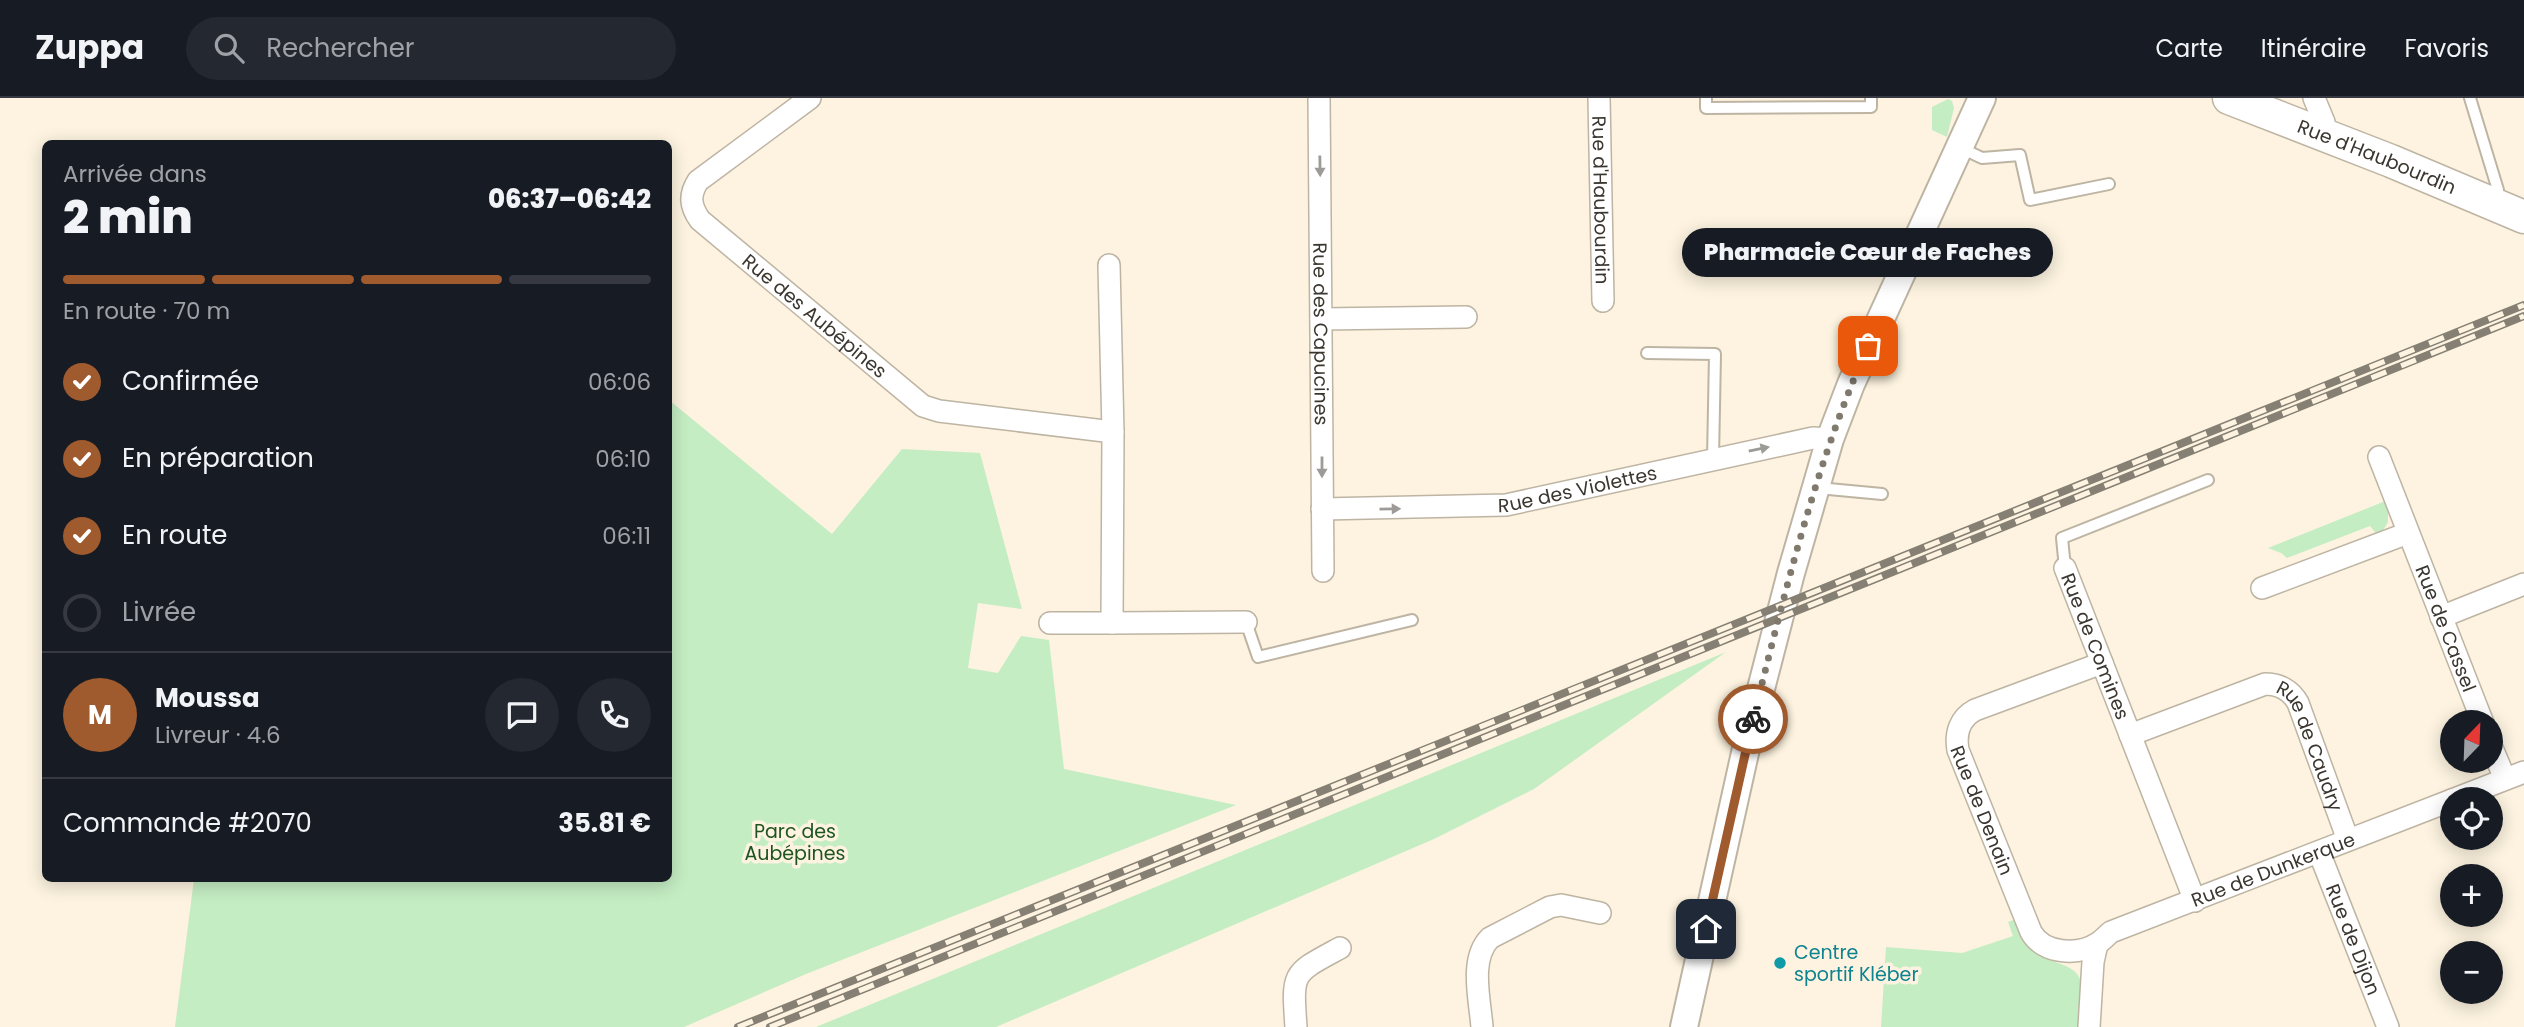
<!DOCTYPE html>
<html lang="fr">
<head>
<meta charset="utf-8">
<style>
  :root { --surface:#171b24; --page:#242831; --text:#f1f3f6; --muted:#9ea1a6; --line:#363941; --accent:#9f5a2d }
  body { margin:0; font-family:Poppins,sans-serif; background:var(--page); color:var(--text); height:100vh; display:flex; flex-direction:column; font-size:26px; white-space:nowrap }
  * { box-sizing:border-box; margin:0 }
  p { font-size:23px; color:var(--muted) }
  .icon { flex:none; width:38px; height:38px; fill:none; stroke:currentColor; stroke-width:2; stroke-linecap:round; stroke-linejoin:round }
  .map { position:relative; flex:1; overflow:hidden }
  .details { position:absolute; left:42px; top:42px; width:630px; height:742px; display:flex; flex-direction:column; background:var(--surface); border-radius:10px; box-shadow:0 4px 18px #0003 }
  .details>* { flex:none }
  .needle { width:46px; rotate:23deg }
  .controls { position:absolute; left:2440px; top:612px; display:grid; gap:14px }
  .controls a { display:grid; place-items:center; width:63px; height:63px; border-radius:50%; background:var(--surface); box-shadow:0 4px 18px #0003; font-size:35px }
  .pin { position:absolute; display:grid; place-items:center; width:60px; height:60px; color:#fff; margin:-30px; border-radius:14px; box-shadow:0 4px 10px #0006 }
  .courier { position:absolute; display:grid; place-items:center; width:70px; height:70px; margin:-35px; border:5px solid #9f5a2d; border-radius:50%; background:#fff; color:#222; box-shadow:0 2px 9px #0007 }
  .bubble { position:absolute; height:49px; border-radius:24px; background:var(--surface); box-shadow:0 4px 18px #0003; font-size:23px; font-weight:800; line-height:49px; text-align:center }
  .head em { font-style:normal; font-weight:800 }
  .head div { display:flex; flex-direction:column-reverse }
  .head { display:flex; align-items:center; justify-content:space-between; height:119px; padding:0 21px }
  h1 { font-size:46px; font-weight:800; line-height:52px }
  .bar { display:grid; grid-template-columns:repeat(4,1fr); gap:10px 7px; align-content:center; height:84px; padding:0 21px }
  .bar i { height:9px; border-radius:5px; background:var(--line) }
  .bar .active { background:var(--accent) }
  .bar p { grid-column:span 4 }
  .line { display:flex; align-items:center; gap:18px; padding:0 21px; border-top:2px solid var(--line) }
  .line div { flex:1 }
  .round { display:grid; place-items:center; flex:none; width:74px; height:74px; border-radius:37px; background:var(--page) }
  ol { padding:0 21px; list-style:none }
  li { display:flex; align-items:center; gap:21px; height:77px }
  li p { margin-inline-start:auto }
  li .icon { padding:7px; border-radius:50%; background:var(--accent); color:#fff; stroke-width:4 }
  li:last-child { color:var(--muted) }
  li i { width:38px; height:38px; border:4px solid var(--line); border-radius:50% }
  header { display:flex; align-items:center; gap:42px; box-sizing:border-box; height:98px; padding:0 35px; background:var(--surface); border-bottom:2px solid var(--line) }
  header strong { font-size:33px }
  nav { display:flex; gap:38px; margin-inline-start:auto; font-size:24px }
  .search { width:490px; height:63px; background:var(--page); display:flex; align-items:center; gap:18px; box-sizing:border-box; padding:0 24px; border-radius:38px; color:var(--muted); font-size:26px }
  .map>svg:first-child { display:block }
  .green { fill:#c4edc3 }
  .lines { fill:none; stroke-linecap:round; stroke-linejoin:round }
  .service-casing { stroke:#beb4a3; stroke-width:14 }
  .minor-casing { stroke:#beb4a3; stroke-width:24 }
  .tertiary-casing { stroke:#beb4a3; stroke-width:30 }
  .secondary-casing { stroke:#beb4a3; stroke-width:35 }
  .service { stroke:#fff; stroke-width:10 }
  .minor { stroke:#fff; stroke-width:21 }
  .tertiary { stroke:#fff; stroke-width:26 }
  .secondary { stroke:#fff; stroke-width:32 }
  .rail-casing { stroke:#868074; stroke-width:8 }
  .rail { stroke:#fdf3e0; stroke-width:5; stroke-dasharray:16; stroke-linecap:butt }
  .oneway { fill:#9d9b98 }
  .done { stroke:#7f796e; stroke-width:7; stroke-dasharray:0 12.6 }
  .route { stroke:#9f5a2d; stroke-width:9 }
  .culture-dot { fill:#0f9aa8; stroke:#fdf3e0; stroke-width:2.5 }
  .labels { text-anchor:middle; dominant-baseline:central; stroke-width:7; stroke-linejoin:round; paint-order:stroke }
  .street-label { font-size:19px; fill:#3b3730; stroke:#fdf3e0 }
  .park-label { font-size:19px; fill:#1d5520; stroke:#fdf3e0 }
  .culture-label { font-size:19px; fill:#0d838f; stroke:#fdf3e0; text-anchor:start }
</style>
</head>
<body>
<header>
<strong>Zuppa</strong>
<div class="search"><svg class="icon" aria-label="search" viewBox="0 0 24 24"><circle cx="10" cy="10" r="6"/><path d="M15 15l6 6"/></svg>Rechercher</div>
<nav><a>Carte</a><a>Itinéraire</a><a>Favoris</a></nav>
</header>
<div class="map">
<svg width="2524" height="929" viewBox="0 0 2524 929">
  <rect width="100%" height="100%" fill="#fdf3e0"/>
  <path class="green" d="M1948,1L1952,3L1954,10L1947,39L1932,32V9Z
    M669,302L832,436L902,351L980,355L1022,511L978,505L968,570L998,575L1021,538L1049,542L1064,671L1236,707L806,876L684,929H175L194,781L668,780Z
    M2388,402V424L2379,439L2370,428L2287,460L2281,455L2268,450Z
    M1726,554L1534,691L1434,741L996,929H816Z
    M2016,821C2021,832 2025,848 2035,855C2049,866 2076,864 2081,884C2084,897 2079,916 2078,929H1881L1886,849L1962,855L2013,838L2008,824Z"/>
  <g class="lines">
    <defs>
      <path id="service" d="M1706,0V10L1871,9V0
        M2470,0L2498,92L2494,103
        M1961,50L1982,60L2020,57L2030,102L2109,86
        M1647,255L1715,256L1713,361
        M1818,390L1882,396
        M2065,470L2062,440L2208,382
        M1246,524L1258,559L1412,522"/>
      <g id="minor">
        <path id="s1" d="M810,0L698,83C689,97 690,108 700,122L923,308L939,313L1113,334L1112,525L1246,524"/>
        <path id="s2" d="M1319,0L1323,473"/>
        <path id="s3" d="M1599,0L1603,203"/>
        <path d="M2314,0L2324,24L2322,36"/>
        <path d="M1109,167L1113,334"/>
        <path d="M1321,221L1466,219"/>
        <path id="s4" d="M2379,359L2483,625"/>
        <path id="s5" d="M1322,411L1506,407L1813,340L1830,341"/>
        <path id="s6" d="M2065,470L2195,803"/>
        <path d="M2262,490L2408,435"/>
        <path d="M2441,519L2524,486"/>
        <path d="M1050,525H1112"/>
        <path id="s7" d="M2102,565L1975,612C1960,620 1955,635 1958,652L2031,834C2043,856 2078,858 2098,845C2103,842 2107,837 2111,834L2452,702"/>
        <path id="s8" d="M2130,637L2265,586C2279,586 2291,592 2298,605L2348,742"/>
        <path d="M2490,645L2505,681"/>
        <path d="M2452,702L2524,674"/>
        <path id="s9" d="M2319,754L2388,929"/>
        <path d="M1296,929C1292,873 1292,876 1340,850"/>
        <path d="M1482,929C1480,902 1469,861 1490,840L1550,809L1561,807L1600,815"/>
        <path d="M2089,929L2093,864L2097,846"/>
      </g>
      <path id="tertiary" d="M1684,929L1749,637L1791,475L1830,341L1851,286L1982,0"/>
      <g id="secondary">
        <path id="s10" d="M2229,0L2391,63L2524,119"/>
      </g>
    </defs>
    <use href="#service" class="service-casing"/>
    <use href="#minor" class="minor-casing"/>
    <use href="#tertiary" class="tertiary-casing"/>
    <use href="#secondary" class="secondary-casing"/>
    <use href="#service" class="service"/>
    <use href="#minor" class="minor"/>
    <use href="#tertiary" class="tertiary"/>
    <use href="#secondary" class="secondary"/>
    <defs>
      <path id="rail" d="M738,929L2524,207
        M770,929L2524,218"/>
    </defs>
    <use href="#rail" class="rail-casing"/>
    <use href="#rail" class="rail"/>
  </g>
  <defs><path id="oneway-solid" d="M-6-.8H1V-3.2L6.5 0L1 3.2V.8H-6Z" transform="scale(1.75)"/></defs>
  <g class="oneway">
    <use href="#oneway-solid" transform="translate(1320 68) rotate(89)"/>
    <use href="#oneway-solid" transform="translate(1759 351) rotate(-12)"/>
    <use href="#oneway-solid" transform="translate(1322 369) rotate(90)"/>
    <use href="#oneway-solid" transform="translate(1390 411) rotate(-1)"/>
  </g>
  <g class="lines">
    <path class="done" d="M1753,621C1785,495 1815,367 1868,248"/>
    <path class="route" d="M1706,831L1753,621"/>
  </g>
  <circle class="culture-dot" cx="1780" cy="865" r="7"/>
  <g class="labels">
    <g class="street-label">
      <text stroke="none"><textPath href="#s10" startOffset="159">Rue d'Haubourdin</textPath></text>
      <text stroke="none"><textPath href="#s3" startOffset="102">Rue d'Haubourdin</textPath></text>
      <text stroke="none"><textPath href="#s1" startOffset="331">Rue des Aubépines</textPath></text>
      <text stroke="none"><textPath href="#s2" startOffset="236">Rue des Capucines</textPath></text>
      <text stroke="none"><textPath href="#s5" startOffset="257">Rue des Violettes</textPath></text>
      <text stroke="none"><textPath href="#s4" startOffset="184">Rue de Cassel</textPath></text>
      <text stroke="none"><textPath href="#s6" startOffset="84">Rue de Comines</textPath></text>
      <text stroke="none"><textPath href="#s8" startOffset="228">Rue de Caudry</textPath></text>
      <text stroke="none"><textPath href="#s7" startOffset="247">Rue de Denain</textPath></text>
      <text stroke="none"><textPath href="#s7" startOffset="644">Rue de Dunkerque</textPath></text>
      <text stroke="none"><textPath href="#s9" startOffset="94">Rue de Dijon</textPath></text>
    </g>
    <g class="park-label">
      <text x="795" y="733">Parc des<tspan x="795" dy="22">Aubépines</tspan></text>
    </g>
    <g class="culture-label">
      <text x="1794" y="854">Centre<tspan x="1794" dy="22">sportif Kléber</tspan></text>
    </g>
  </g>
</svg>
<div class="controls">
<a><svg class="needle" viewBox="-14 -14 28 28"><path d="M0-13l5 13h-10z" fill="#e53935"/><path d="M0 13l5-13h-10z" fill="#9ea1a6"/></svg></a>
<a><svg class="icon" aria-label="locate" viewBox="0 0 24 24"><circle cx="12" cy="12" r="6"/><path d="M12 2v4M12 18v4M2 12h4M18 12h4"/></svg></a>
<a>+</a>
<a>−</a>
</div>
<div class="pin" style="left:1868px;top:248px;background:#ea580c"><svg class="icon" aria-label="bag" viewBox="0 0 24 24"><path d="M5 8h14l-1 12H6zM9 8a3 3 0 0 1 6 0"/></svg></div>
<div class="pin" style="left:1706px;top:831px;background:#1f2937"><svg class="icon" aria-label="home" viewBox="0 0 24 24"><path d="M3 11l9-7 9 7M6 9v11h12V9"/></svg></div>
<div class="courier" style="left:1753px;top:621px"><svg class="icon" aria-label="bike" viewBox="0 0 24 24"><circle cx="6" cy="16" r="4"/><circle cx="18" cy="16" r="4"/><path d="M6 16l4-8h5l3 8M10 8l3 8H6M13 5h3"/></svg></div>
<div class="bubble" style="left:1682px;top:130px;width:371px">Pharmacie Cœur de Faches</div>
<section class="details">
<div class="head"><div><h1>2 min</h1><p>Arrivée dans</p></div><em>06:37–06:42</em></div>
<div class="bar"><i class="active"></i><i class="active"></i><i class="active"></i><i></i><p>En route · 70 m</p></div>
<ol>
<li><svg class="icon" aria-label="check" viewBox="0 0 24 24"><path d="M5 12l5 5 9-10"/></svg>Confirmée<p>06:06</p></li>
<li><svg class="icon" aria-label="check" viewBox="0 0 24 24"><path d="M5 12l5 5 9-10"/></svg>En préparation<p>06:10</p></li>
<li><svg class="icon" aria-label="check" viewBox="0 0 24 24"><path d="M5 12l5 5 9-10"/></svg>En route<p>06:11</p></li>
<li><i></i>Livrée</li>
</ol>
<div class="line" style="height:126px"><b class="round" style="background:var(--accent);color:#fff">M</b><div><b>Moussa</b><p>Livreur · 4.6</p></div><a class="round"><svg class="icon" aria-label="chat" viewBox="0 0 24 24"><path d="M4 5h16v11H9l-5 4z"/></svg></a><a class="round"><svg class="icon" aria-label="phone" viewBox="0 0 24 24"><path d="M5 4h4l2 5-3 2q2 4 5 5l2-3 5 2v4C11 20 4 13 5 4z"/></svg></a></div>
<div class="line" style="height:91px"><div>Commande #2070</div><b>35.81 €</b></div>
</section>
</div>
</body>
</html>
